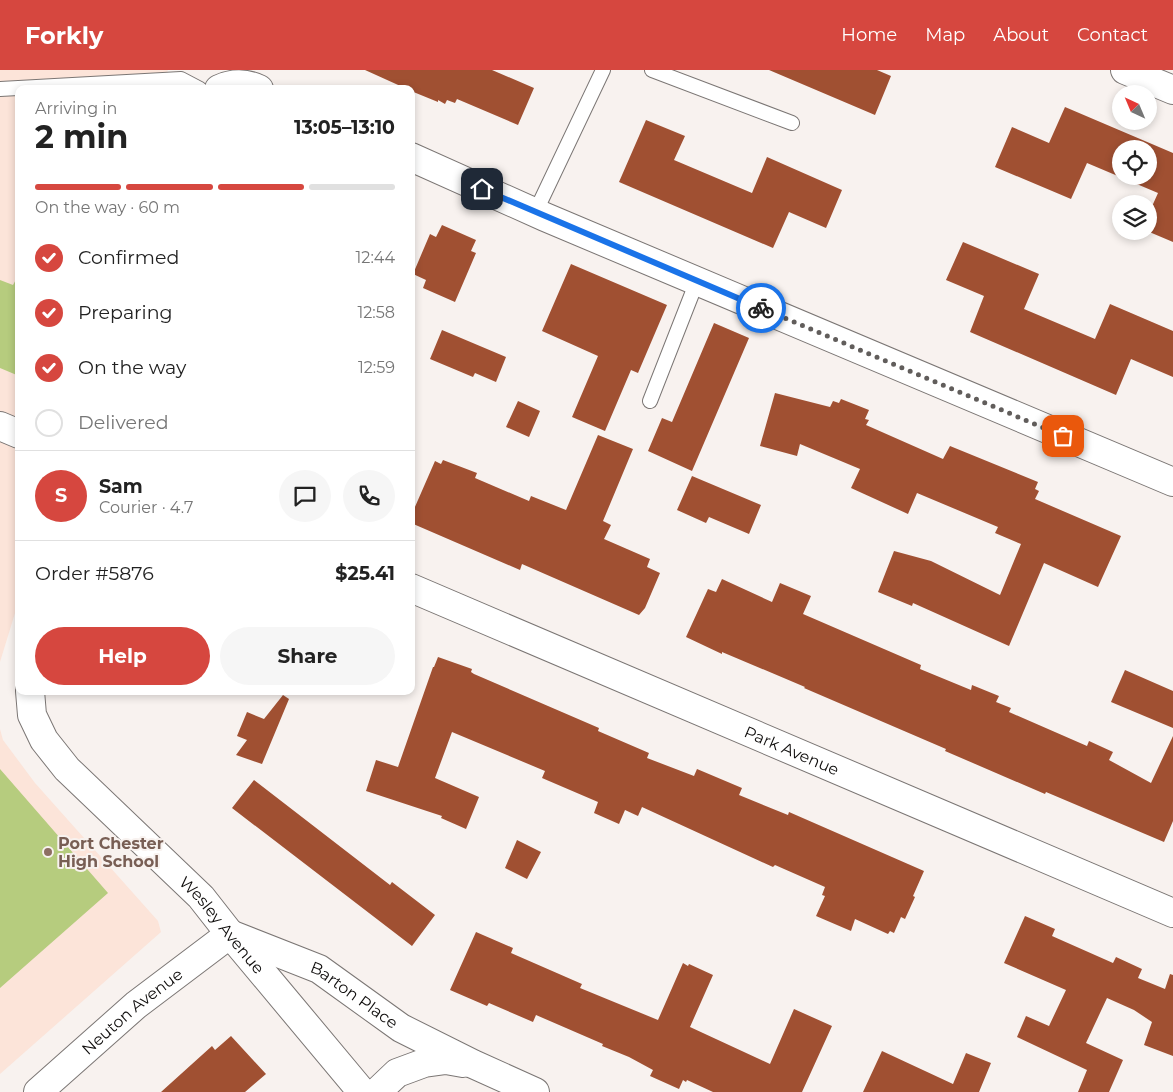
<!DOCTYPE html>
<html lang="en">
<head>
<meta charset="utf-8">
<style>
  :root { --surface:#fff; --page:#f6f6f6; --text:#222; --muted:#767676; --line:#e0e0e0; --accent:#d6473f }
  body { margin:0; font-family:Montserrat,sans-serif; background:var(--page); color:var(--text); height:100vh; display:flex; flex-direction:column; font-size:19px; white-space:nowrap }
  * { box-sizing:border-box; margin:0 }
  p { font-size:16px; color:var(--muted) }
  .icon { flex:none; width:28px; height:28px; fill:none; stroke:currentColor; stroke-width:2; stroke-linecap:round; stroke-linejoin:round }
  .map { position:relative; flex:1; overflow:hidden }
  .panel { position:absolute; left:15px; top:15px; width:400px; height:610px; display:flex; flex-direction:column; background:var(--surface); border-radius:10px; box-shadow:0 2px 8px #0003 }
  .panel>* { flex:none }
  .needle { width:32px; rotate:316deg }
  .fabs { position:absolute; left:1112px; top:15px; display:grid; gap:10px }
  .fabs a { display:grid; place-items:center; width:45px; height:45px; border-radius:50%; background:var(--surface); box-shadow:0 2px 8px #0003; font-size:25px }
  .pin { position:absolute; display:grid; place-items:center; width:42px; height:42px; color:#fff; margin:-21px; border-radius:10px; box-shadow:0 2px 8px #0006 }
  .courier { position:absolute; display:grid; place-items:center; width:50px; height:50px; margin:-25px; border:4px solid #1a73e8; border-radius:50%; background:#fff; color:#222; box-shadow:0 1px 6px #0007 }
  .overview em { font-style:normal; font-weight:700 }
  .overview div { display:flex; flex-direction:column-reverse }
  .overview { display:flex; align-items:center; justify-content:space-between; height:85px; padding:0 20px }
  h1 { font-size:32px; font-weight:700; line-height:38px }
  .bar { display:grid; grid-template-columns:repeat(4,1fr); gap:8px 5px; align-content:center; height:60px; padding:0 20px }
  .bar i { height:6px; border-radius:4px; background:var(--line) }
  .bar .selected { background:var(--accent) }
  .bar p { grid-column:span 4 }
  .line { display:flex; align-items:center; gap:12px; padding:0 20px; border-top:1px solid var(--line) }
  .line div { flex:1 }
  .round { display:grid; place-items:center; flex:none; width:52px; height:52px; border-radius:26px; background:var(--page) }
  ol { padding:0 20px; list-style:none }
  li { display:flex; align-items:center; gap:15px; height:55px }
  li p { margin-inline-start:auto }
  li .icon { padding:5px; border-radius:50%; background:var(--accent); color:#fff; stroke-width:4 }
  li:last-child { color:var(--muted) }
  li i { width:28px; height:28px; border:2px solid var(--line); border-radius:50% }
  .cta { display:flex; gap:10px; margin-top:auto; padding:10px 20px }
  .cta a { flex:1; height:58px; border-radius:30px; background:var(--accent); color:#fff; font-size:20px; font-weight:700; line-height:58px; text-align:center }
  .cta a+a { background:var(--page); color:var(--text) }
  header { display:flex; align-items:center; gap:30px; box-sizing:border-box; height:70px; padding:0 25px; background:var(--accent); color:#fff }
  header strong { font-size:24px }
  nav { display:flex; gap:28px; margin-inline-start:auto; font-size:18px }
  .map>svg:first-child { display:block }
  .education { fill:#fce4d9 }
  .green { fill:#b6cc7e }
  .building { fill:#a05032; fill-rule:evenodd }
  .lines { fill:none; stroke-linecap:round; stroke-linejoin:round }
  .lane-casing { stroke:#7b7674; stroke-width:16 }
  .street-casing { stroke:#7b7674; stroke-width:30 }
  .lane { stroke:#fff; stroke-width:14 }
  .street { stroke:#fff; stroke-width:28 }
  .done { stroke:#615d5b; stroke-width:5; stroke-dasharray:0 9 }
  .route { stroke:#1a73e8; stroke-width:6 }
  .education-dot { fill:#8d6e63; stroke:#f8f2ef; stroke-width:2 }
  .labels { text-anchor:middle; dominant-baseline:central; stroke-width:4; stroke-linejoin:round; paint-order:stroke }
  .street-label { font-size:16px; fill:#0f0d0c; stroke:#f8f2ef }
  .education-label { font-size:16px; font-weight:bold; fill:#785e54; stroke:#f8f2ef; text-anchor:start }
</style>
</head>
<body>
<header>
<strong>Forkly</strong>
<nav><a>Home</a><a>Map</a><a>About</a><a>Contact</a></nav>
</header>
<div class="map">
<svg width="1173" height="1022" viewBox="0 0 1173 1022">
  <rect width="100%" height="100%" fill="#f8f2ef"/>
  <path class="education" d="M0,0H168L159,19H19V530L0,592Z
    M0,659L3,670L35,713L158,851L161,862L0,1004Z"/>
  <path class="green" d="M19,204V306L0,298V210L13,215Z
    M0,699L108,823L0,918Z"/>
  <path class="building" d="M365,0H492L534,18L518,55L457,29L455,33L447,30L445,34L438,30V32L411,21V19H407Z
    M769,0H877L891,6L875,45Z
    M1065,37L1173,83V172L1147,161H1149V143L1158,123L1087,93L1071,129L995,97L1012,57L1049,73ZM1121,79H1149V106H1121Z
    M646,50L685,66L674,90L752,123L767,87L842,120L826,158L789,142L773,178L619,112Z
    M442,155L476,170L471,181L476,183L455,232L423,218L426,210L413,204L430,164L436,167Z
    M963,172L1039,204L1024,239L1095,269L1110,234L1173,261V307L1131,289L1116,325L970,262L984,226L946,210Z
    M571,194L667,235L638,303L631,300L605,361L572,347L598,286L542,261Z
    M714,253L749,268L692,401L648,381L662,348L672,352Z
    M442,260L506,287L496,312L475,303L473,307L430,289Z
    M775,323L830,337L833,331L839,333L841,329L869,340L865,349L869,350L866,355L943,389L950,376L1038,412L1035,419L1039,421L1035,429L1121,466L1098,517L1044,493L1009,576L913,533L912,536L878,522L894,481L931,491L1000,525L1021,474L995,463L998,457L917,423L908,444L851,418L860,399L800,374L797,386L760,376Z
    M518,331L540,341L529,367L506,357Z
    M598,365L633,379L603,451L611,455L604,469L650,489L647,497L660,503L645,538L639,545L522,494L520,500L411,453V446L435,391L441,394L443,390L477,403L475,408L529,431L531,426L566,440Z
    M692,406L761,435L749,464L709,447L706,453L677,440Z
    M722,509L772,532L780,513L811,526L803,544L921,595L920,599L971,620L972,615L999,626L996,632L1011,638L1009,642L1087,676L1089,671L1113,682L1109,690L1151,713L1173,666V751L1164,772L1046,722L1045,724L945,681L946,679L804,618L805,617L722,582V584L686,567L708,519L716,522Z
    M438,587L472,599L471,602L474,604L599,658L598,661L649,683L647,688L694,706L697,699L742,718L739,725L788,745L789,742L924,801L913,826L915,827L905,849L901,847L894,863L890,861L888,864L855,849L851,861L816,846L825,826L822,825L825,817L775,795L773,797L642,737L638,746L625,740L619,754L594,743L598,732L542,708L545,701L452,662L435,708L479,727L466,759L441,748L442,746L366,721L376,690L398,697L433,597H434Z
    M1125,600L1173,621V658L1111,632Z
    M283,625L289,629L262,694L236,685L247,670L237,666L247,642L264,649Z
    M254,710L390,815L392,812L435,845L412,876L232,738Z
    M517,770L541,782L527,809L505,798Z
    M1025,846L1055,859L1052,866L1113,893L1116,887L1142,899L1138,908L1165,919L1170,904L1173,905V986L1144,975L1152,952L1134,940L1107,928L1086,973L1123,990L1109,1022H1078L1087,1000L1017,967L1026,946L1049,956L1066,920L1004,893Z
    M476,862L513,878L511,883L582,914L580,918L658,950L683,893L688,896L689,894L713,905L690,957L770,994L794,939L832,956L802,1022H713L687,1010L686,1012L683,1010L679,1019L650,1006L653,1000L629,987L602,976L603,974L536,945L533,952L489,933L487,936L450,920Z
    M231,966L266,1004L245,1022H161L212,976L215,980Z
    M882,981L953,1014L966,983L991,993L979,1022H863Z"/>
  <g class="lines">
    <defs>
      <path id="lane" d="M652,0L792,53
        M0,19L181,9L200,19
        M535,143L603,0
        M650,331L697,211"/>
      <g id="street">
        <path d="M1125,0L1173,20"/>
        <path d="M219,19C232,13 246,13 259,19"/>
        <path d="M411,87L545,147L1173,412"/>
        <path d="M0,356L19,364"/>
        <path id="s1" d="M411,518L1173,843"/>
        <path id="s2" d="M30,621L32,645L44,670L67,699L201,827L230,864L362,1022"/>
        <path id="s3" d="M38,1022L136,935L230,864L319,899L401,958L473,994L535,1022"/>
        <path d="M377,1022L397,1003L424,993L446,990L463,993"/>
      </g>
    </defs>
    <use href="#lane" class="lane-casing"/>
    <use href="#street" class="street-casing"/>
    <use href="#lane" class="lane"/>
    <use href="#street" class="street"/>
  </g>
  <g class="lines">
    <path class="done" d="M761,238L1063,366"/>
    <path class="route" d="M482,119L761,238"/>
  </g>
  <circle class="education-dot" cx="48" cy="782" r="5"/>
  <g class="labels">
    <g class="street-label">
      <text stroke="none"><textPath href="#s1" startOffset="414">Park Avenue</textPath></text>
      <text stroke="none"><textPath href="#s2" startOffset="309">Wesley Avenue</textPath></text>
      <text stroke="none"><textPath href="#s3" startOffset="388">Barton Place</textPath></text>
      <text stroke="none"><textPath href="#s3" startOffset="124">Neuton Avenue</textPath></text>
    </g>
    <g class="education-label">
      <text x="58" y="773">Port Chester<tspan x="58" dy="18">High School</tspan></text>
    </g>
  </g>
</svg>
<div class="fabs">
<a><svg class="needle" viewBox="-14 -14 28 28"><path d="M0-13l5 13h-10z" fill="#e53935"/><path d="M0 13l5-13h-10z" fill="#767676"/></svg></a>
<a><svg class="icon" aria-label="locate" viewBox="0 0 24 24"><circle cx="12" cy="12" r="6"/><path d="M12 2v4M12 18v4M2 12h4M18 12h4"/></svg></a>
<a><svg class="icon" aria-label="layers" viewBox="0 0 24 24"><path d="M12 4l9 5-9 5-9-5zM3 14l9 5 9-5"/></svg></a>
</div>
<div class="pin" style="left:1063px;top:366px;background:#ea580c"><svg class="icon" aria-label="bag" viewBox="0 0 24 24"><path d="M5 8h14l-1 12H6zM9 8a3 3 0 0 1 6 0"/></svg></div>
<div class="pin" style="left:482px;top:119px;background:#1f2937"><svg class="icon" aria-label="home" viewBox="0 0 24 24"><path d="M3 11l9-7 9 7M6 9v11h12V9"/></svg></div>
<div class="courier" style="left:761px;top:238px"><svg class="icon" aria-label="bike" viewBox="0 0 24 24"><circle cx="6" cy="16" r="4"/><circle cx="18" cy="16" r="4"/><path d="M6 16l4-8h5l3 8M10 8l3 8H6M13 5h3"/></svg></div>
<section class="panel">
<div class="overview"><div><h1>2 min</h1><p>Arriving in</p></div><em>13:05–13:10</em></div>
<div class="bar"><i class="selected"></i><i class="selected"></i><i class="selected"></i><i></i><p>On the way · 60 m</p></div>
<ol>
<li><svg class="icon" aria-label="check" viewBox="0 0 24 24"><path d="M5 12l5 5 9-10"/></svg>Confirmed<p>12:44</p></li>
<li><svg class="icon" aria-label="check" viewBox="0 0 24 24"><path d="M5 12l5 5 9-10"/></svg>Preparing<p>12:58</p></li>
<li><svg class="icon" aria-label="check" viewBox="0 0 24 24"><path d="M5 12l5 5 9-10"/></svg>On the way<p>12:59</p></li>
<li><i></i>Delivered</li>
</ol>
<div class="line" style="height:90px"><b class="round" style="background:var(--accent);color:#fff">S</b><div><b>Sam</b><p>Courier · 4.7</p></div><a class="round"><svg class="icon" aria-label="chat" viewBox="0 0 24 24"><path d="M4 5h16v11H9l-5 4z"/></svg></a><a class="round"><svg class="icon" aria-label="phone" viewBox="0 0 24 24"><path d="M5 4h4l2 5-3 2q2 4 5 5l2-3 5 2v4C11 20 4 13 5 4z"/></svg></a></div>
<div class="line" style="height:65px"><div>Order #5876</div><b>$25.41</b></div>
<div class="cta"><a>Help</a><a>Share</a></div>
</section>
</div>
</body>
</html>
